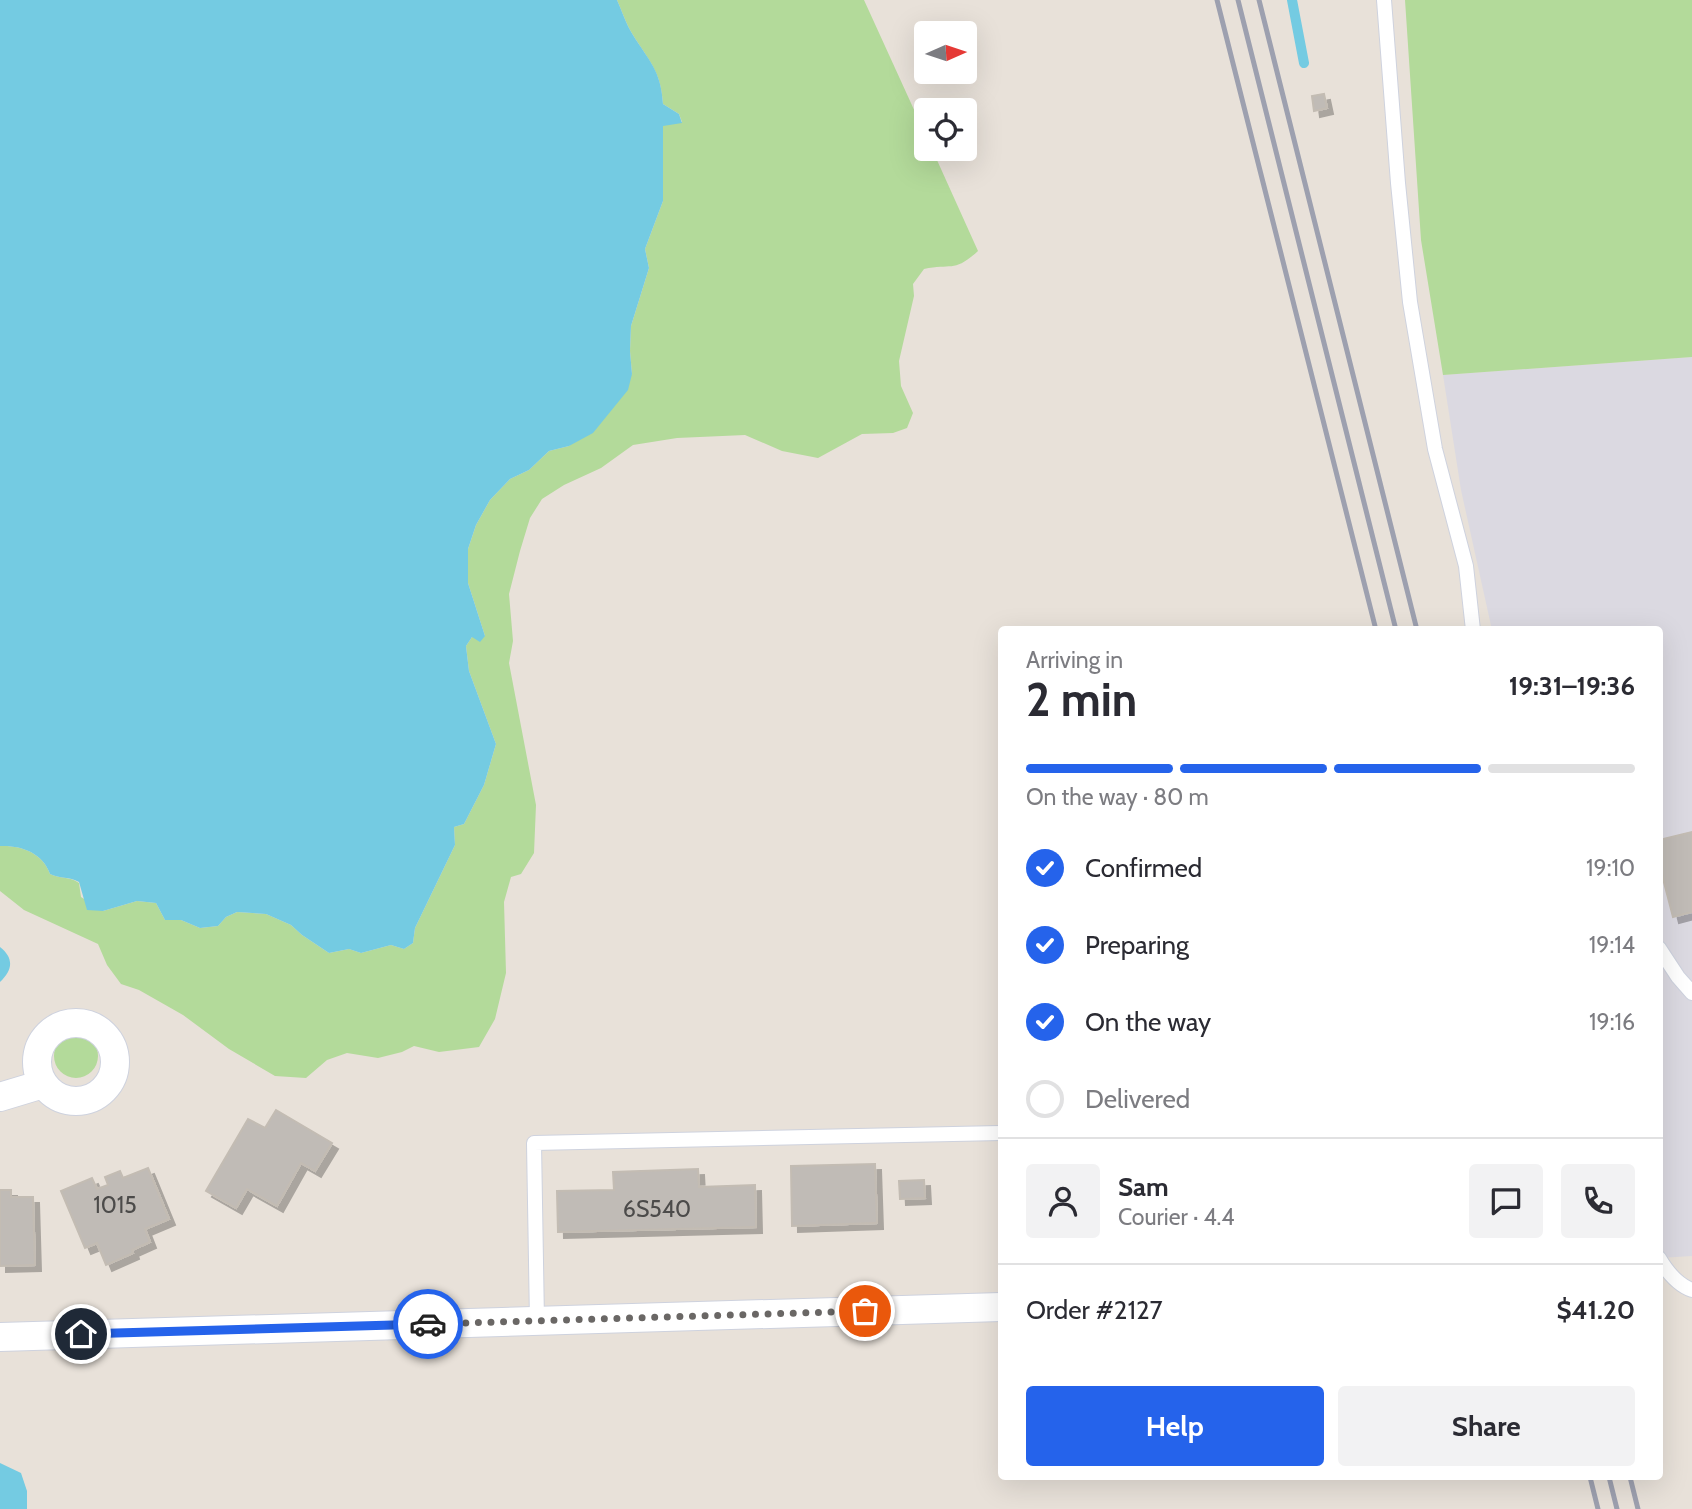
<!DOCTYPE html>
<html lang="en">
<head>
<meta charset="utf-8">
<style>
  :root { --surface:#fff; --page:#f2f2f3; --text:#2b2b33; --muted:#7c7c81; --line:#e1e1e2; --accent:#2563eb }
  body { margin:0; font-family:Cabin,sans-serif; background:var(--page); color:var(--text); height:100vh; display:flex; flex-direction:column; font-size:26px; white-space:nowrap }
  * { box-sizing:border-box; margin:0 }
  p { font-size:23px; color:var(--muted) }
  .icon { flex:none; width:38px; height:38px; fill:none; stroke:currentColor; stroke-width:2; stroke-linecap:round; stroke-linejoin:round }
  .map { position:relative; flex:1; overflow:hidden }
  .panel { position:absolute; left:998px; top:626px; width:665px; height:854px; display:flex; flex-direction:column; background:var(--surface); border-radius:7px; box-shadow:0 7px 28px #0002 }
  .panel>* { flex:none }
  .needle { width:46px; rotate:87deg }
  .buttons { position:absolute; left:914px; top:21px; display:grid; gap:14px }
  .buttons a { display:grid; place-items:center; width:63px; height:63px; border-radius:7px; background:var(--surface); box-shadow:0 7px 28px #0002; font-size:35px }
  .pin { position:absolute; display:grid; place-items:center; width:60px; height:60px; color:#fff; margin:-30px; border:4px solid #fff; border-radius:50%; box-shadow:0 2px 7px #0007 }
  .courier { position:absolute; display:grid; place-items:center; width:70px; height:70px; margin:-35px; border:5px solid #2563eb; border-radius:50%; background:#fff; color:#222; box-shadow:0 2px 9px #0007 }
  .headline em { font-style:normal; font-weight:800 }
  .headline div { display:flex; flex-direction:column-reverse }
  .headline { display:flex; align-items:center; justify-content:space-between; height:119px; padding:0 28px }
  h1 { font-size:46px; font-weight:800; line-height:52px }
  .bar { display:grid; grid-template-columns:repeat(4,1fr); gap:10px 7px; align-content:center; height:84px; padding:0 28px }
  .bar i { height:9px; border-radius:5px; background:var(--line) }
  .bar .selected { background:var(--accent) }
  .bar p { grid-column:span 4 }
  .line { display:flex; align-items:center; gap:18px; padding:0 28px; border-top:2px solid var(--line) }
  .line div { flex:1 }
  .round { display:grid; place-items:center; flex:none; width:74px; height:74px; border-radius:7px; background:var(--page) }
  ol { padding:0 28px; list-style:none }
  li { display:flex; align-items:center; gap:21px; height:77px }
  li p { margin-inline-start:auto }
  li .icon { padding:7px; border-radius:50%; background:var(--accent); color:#fff; stroke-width:4 }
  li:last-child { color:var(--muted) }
  li i { width:38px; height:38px; border:4px solid var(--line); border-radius:50% }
  .primary-button { display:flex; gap:14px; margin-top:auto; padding:14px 28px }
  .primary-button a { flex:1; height:80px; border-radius:7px; background:var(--accent); color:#fff; font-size:28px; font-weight:800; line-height:80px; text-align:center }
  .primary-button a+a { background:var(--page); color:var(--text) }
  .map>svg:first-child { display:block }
  .industrial { fill:#dbd9e1 }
  .green { fill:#b3da9a }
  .water { fill:#74cbe2 }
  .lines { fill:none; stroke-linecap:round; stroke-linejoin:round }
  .stream { stroke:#74cbe2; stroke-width:10 }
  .building { fill:#c0bbb6; stroke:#c3bcb3; stroke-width:2; filter:url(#shadow) }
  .lane-casing { stroke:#ced2de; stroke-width:16 }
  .street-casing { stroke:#ced2de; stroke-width:30 }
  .lane { stroke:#fff; stroke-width:14 }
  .street { stroke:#fff; stroke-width:28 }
  .rail { stroke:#9da0af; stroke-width:5 }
  .done { stroke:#6a6765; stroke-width:7; stroke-dasharray:0 12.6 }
  .route { stroke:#2563eb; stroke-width:9 }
  .labels { text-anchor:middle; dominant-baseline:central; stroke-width:5; stroke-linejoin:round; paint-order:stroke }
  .number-label { font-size:23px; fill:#4c4b4a }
</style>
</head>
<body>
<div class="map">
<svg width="1692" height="1509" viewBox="0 0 1692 1509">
  <defs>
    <filter id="shadow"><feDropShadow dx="6" dy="6" stdDeviation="0" flood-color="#0004"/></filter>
  </defs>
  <rect width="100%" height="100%" fill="#e8e1d9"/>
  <path class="industrial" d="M1692,357V1256L1660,1258L1659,630H1492L1461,490L1443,375Z"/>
  <path class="green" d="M617,0H864L926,136V149H932L978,251C954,273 952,263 924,269L913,284L914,296L899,361L901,386L913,413L907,428L893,433L862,434L818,458L782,451L745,435L677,438L633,445L601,468L564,485L542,499L530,518L520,551L509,594L513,641L509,663L536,805L534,853L521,874L511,877L504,902L506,973L495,1019L479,1047L439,1052L414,1046L402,1052L378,1058L347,1053L327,1060L306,1078L275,1076L229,1049L183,1015L139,990L121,984L107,965L98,944L24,910L0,891V846C21,845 43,853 50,874C60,879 69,876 79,883L81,897L103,911L137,901L156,903L165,920H181L200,928L218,926L226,917L237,912L266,914L291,925L302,935L329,953L349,949L361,953L391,945L404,949L413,943L415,928L455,845L454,827L464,824L484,785L496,744L469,671L466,646L472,637L485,636L468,583V549L476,525L490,500L510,479L529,470L549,451L569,446L632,374L630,351L631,326L649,268L645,249L663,201V125L682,122L679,114L663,104C661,71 649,61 633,35C626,24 622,11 617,0Z
    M1405,0H1692V357L1443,375L1421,240Z
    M54 1056a22 22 0 1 1 44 0a22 22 0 1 1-44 0Z"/>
  <path class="water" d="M0,0H617C622,11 626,24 633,35C649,61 661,70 663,104L679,114L682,123L663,126V201L645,249L649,268L631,326L630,351L632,374L628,390L593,433L569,446L549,451L529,470L510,479L490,500L476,525L468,549V583L485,636L480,642L472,637L466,646L469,671L496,744L484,785L464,824L454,827L455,845L415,928L413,943L404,949L391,945L361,953L349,949L329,953L302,935L291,925L266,914L237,912L226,917L218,926L200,928L181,920H165L156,903L137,901L103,911L87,910L79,882C69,876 60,879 50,874C43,853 21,845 0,846Z
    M0,947C14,958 13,970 0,982Z
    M0,1463L21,1473L27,1491V1509H0Z"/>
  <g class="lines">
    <path class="stream" d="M1292,0L1304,63"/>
  </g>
  <path class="building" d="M1324,94L1327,108L1314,111L1312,96Z
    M1692,832V912L1673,917L1659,863V840Z
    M276,1110L332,1143L315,1171L301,1163L277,1206L247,1189L236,1208L206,1191L248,1119L265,1128Z
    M875,1164L877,1223L792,1226L791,1166Z
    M148,1168L169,1219L145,1229L150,1242L132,1250L133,1253L106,1265L97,1243L85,1248L61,1191L92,1178L97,1189L108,1185L105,1177L120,1171L123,1178Z
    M698,1169L699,1187L755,1185L756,1227L558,1232L557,1191L614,1190L613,1172Z
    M924,1180L925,1198L900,1199L899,1181Z
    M0,1190H11V1197H33L35,1265L0,1266Z"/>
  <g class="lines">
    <defs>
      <path id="lane" d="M1384,0L1398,183L1410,302L1435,449L1466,566L1473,630
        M1659,948L1678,977L1692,993
        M1659,1258C1666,1270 1678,1285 1692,1290
        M537,1321L534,1143L1001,1133"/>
      <path id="street" d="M37 1062a39 39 0 1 1 78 0a39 39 0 1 1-78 0Z
        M0,1097L43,1084
        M0,1337L1001,1307"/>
    </defs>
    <use href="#lane" class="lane-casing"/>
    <use href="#street" class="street-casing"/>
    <use href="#lane" class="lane"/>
    <use href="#street" class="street"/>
    <path class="rail" d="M1217,0L1376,630
      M1238,0L1396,630
      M1259,0L1417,630
      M1590,1477L1598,1509
      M1609,1477L1617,1509
      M1630,1477L1638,1509"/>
  </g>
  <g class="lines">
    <path class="done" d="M428,1324L865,1311"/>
    <path class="route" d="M81,1334L428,1324"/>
  </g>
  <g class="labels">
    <g class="number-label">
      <text x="115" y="1205">1015</text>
      <text x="657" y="1209">6S540</text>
    </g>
  </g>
</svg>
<div class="buttons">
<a><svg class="needle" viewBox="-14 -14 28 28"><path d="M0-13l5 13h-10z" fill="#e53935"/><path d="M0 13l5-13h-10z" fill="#7c7c81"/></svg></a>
<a><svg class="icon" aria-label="locate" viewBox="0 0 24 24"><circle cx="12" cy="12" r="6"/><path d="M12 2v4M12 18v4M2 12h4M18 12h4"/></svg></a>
</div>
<div class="pin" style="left:865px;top:1311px;background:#ea580c"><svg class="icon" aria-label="bag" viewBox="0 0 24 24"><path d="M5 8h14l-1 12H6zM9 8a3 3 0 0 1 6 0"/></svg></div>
<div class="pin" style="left:81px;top:1334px;background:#1f2937"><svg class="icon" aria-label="home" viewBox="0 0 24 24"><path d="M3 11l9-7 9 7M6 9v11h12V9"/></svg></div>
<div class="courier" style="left:428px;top:1324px"><svg class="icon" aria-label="car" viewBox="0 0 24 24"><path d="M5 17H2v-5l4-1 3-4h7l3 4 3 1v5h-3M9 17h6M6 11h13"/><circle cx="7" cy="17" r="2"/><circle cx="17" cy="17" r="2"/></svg></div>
<section class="panel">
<div class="headline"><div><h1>2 min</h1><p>Arriving in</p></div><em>19:31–19:36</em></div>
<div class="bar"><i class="selected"></i><i class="selected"></i><i class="selected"></i><i></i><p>On the way · 80 m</p></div>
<ol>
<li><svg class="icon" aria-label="check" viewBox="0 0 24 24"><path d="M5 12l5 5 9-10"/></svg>Confirmed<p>19:10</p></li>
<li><svg class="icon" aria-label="check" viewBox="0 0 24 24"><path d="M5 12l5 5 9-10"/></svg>Preparing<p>19:14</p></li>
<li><svg class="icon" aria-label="check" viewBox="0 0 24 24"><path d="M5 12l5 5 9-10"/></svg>On the way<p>19:16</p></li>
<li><i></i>Delivered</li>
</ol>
<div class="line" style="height:126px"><a class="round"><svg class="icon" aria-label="person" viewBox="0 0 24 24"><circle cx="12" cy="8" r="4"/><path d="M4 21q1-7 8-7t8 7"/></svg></a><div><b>Sam</b><p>Courier · 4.4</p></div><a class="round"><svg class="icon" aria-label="chat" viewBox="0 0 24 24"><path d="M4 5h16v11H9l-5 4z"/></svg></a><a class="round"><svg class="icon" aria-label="phone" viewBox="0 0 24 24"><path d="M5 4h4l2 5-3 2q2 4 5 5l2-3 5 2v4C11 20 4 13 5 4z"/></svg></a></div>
<div class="line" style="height:91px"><div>Order #2127</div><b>$41.20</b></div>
<div class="primary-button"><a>Help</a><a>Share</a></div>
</section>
</div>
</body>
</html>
